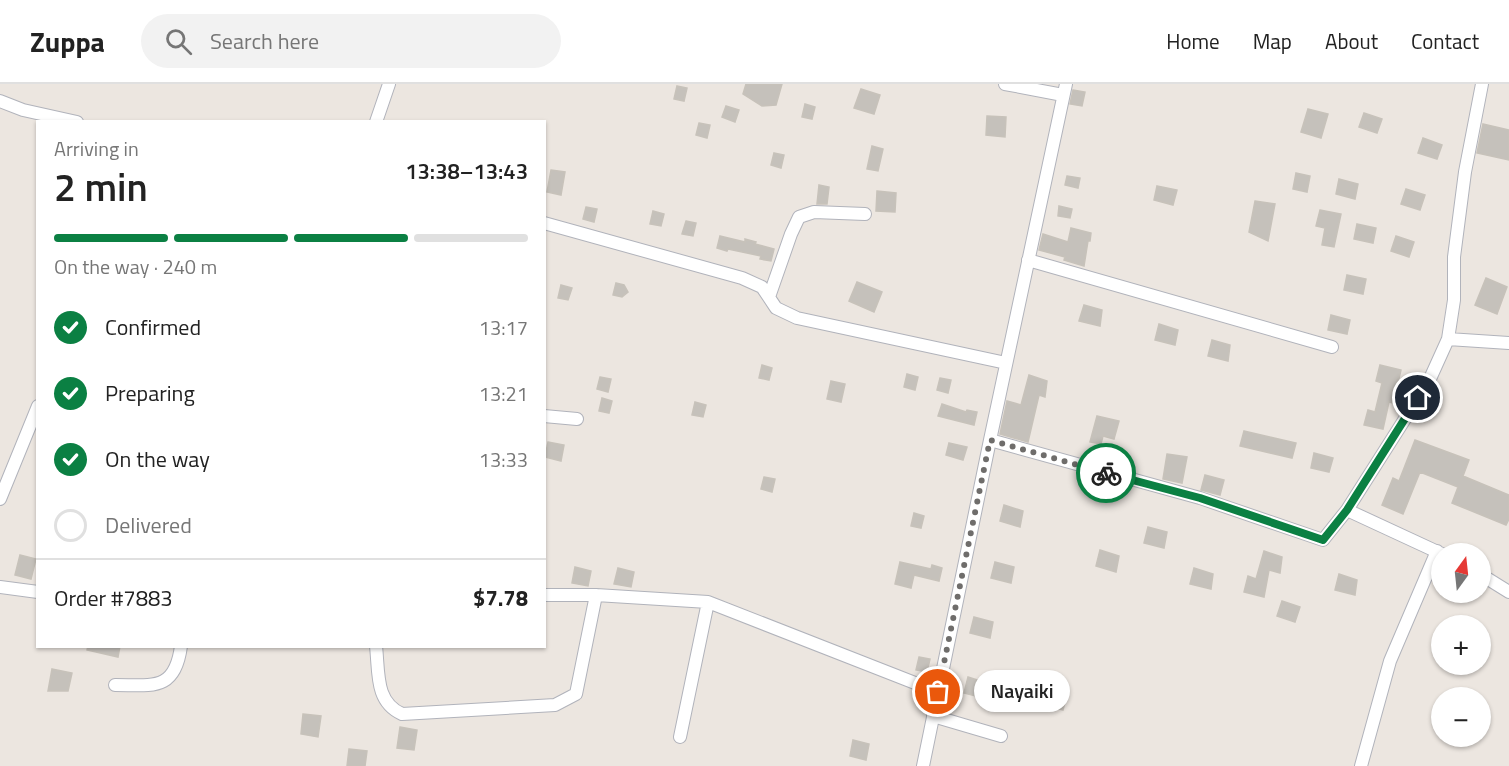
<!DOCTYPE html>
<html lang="en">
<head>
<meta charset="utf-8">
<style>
  :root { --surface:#fff; --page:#f2f2f2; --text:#222; --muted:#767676; --line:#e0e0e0; --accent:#0b8043 }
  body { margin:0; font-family:"Titillium Web",sans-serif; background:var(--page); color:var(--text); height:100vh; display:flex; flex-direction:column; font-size:22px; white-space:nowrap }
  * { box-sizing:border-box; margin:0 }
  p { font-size:20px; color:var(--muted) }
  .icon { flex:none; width:33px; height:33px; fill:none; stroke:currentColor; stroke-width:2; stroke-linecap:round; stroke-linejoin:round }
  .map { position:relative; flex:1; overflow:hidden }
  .side { position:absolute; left:36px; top:36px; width:510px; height:528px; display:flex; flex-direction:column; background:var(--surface); border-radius:0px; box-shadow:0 2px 4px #0004 }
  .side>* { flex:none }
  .needle { width:39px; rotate:15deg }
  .tools { position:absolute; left:1431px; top:459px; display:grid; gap:12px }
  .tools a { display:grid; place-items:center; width:60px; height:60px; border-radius:50%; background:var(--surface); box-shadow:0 2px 4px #0004; font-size:30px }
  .pin { position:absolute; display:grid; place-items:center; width:51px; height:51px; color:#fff; margin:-26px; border:3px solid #fff; border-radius:50%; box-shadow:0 2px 6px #0007 }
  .courier { position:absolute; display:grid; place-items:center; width:60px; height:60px; margin:-30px; border:4px solid #0b8043; border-radius:50%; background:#fff; color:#222; box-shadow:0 2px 8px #0007 }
  .bubble { position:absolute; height:42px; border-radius:21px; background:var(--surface); box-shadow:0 2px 4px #0004; font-size:20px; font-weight:600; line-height:42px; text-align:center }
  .head em { font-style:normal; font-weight:600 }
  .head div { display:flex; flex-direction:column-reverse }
  .head { display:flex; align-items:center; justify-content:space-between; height:102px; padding:0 18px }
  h1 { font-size:39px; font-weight:600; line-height:45px }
  .bar { display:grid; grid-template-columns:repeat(4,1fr); gap:9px 6px; align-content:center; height:72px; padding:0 18px }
  .bar i { height:8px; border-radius:4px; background:var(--line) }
  .bar .selected { background:var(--accent) }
  .bar p { grid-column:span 4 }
  .line { display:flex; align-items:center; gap:15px; padding:0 18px; border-top:2px solid var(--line) }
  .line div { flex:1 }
  ol { padding:0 18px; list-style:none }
  li { display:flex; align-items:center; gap:18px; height:66px }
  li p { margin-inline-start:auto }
  li .icon { padding:6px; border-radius:50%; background:var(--accent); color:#fff; stroke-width:4 }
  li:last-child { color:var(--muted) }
  li i { width:33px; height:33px; border:3px solid var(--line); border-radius:50% }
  header { display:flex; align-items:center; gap:36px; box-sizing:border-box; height:84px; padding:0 30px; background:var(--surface); border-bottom:2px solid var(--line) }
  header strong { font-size:28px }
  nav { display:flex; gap:33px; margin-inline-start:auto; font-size:21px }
  .search { width:420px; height:54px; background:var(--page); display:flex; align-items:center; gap:15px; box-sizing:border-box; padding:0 21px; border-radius:33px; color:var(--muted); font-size:22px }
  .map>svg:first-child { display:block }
  .building { fill:#c5c1bb; stroke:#c7c2ba; stroke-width:1.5 }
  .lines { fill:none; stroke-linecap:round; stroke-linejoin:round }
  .minor-casing { stroke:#b1b3bb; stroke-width:14 }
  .minor { stroke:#fff; stroke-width:12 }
  .done { stroke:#6f6d6b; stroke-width:6; stroke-dasharray:0 10.8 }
  .route { stroke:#0b8043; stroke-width:8 }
</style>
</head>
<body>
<header>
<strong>Zuppa</strong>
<div class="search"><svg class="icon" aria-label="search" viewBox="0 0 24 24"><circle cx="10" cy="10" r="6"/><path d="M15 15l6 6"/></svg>Search here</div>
<nav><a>Home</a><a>Map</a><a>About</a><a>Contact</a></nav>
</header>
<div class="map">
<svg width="1509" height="682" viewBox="0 0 1509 682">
  <rect width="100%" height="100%" fill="#ece6e0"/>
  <path class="building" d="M746,0H782L776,21L762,22L743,10Z
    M677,2L687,4L684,17L674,15Z
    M861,5L880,11L874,30L854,24Z
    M1073,6L1085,8L1082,22L1070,20Z
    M805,20L815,23L812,35L802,33Z
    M726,22L739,26L735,38L722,33Z
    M1308,25L1328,30L1321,54L1301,48Z
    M1364,29L1382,35L1377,49L1359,43Z
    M987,32L1006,33L1005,53L986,51Z
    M699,39L710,41L707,54L696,51Z
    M1483,40L1509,46V76L1477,69Z
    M1423,54L1442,61L1437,75L1418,69Z
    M872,62L883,65L878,87L867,85Z
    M774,69L784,71L781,84L771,81Z
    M551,86L565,88L561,111L547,108Z
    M1296,89L1310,92L1307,108L1293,105Z
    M1067,92L1080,94L1078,104L1065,101Z
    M1339,95L1358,100L1355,115L1336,110Z
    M819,101L829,103L827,120H817Z
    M1157,102L1177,106L1173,121L1154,116Z
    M1406,105L1425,111L1420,126L1401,120Z
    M877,107L896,109L895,128L876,127Z
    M1255,117L1275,120L1268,157L1249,148Z
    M1059,122L1072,125L1070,134L1058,132Z
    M586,123L597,125L594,138L583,135Z
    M1320,126L1341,130L1334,163L1322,161L1325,144L1316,142Z
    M653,127L664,130L661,142L650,140Z
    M686,137L696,139L693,152L682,150Z
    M1357,140L1376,144L1373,159L1354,155Z
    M1071,144L1091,149L1090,157H1088L1084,182L1064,176L1065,173L1039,166L1043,150L1068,158Z
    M720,152L745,158V155L756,158L755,160L774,165L771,177L760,175L761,172L728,165L727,167L717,164Z
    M1396,152L1414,158L1409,173L1391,167Z
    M1347,191L1366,195L1363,210L1344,206Z
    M1486,194L1507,203L1497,230L1475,221Z
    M857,198L882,208L874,228L849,217Z
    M616,199L624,201L628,208L622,213L613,211Z
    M561,201L572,204L568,216L558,214Z
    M1084,221L1102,226L1100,242L1079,237Z
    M1331,231L1350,236L1347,250L1328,246Z
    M1159,240L1178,246L1175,261L1155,256Z
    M1212,256L1230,261L1228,277L1208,272Z
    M762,281L772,284L769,296L759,294Z
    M1380,281L1401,286L1393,319L1389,318L1383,345L1364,341L1368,326L1375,328L1382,299L1376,297Z
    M907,290L918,293L915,306L904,303Z
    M1029,291L1047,297L1045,313L1039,311L1028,358L1000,350L1007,317L1021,321Z
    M600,293L611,295L608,308L597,305Z
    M940,294L951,296L948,309L937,306Z
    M831,297L845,300L841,318L827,315Z
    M602,314L612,317L609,329L599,327Z
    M695,318L706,321L703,333L692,331Z
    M942,320L966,328L967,326L977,328L974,341L938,332Z
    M1097,332L1119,337L1114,355L1103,352L1101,360L1090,358Z
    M1244,347L1296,359L1292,374L1240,362Z
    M1415,356L1469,376L1463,392L1509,411V435L1506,441L1452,419L1458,403L1420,388L1403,430L1382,421L1393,394L1399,397Z
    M548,358L564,361L561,377L545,373Z
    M949,359L967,363L963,376L946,371Z
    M1314,369L1333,374L1329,388L1311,384Z
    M1167,370L1187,373L1182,399L1163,395Z
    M1205,391L1224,396L1220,411L1201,406Z
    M764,393L775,395L772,408L761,405Z
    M1004,421L1023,427L1020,443L1000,437Z
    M914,429L924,432L921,444L911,442Z
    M1148,443L1167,448L1164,464L1144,459Z
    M1100,466L1119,472L1116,488L1096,482Z
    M1264,467L1282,473L1280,489L1269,486L1264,513L1244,508L1248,492L1256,495Z
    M20,471L36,475L31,495L15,491Z
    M900,478L931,485L932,481L942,484L939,497L914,491L911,504L895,500Z
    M995,478L1014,483L1011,499L991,494Z
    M575,483L591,487L588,502L572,499Z
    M618,484L634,488L631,503L614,500Z
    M1194,484L1213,490L1211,505L1190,500Z
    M1339,490L1357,496L1355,511L1335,506Z
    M1282,517L1300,523L1295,538L1277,532Z
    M974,533L993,538L990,554L970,549Z
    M88,562H120L118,573L87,566Z
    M919,573L930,575L927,588L916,586Z
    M52,585L72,589L68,607H48Z
    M968,593L987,599L984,614L964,609Z
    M1042,603L1067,610L1063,626L1038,619Z
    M303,630L321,632L318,653L301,650Z
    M400,643L417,646L414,666L397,664Z
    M853,656L869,660L866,676L850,672Z
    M349,665L367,667L365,682H347Z"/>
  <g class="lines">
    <defs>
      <path id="minor" d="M1005,0L1063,11
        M0,17L23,26L77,38
        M376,38L389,0
        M544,139L742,194L762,203L776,224L797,234L1006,279
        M1028,176L1332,263
        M769,213L791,150L799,133L814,128L865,130
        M1448,255L1509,259
        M544,332L577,335
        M990,356L1200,414L1323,456L1347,426L1442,470
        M0,415L38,322
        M1347,426L1429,297L1448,255L1454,216V173L1465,88L1482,0
        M1480,490L1509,508
        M0,503L38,508
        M544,511H596L708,518L938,608
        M376,562C379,589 375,618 402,630L555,621L576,610L596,511
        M115,601C152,601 175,608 181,562
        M933,632L1001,652
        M680,653L708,518
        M923,682L990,356L1066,0
        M1361,682L1390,577L1437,467"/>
    </defs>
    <use href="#minor" class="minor-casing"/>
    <use href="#minor" class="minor"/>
  </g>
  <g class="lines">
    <path class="done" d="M938,608L990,356L1106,389"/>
    <path class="route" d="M1106,389L1200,414L1323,456L1347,426L1418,314"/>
  </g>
</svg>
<div class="tools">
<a><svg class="needle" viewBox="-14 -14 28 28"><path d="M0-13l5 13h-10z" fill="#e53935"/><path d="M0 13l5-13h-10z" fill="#767676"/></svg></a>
<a>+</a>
<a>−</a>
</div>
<div class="pin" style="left:938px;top:608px;background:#ea580c"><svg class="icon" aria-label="bag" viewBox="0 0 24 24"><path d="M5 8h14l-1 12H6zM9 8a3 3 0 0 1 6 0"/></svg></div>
<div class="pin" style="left:1418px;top:314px;background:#1f2937"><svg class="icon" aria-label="home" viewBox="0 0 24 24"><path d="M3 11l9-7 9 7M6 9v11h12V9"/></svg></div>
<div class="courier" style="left:1106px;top:389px"><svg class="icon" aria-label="bike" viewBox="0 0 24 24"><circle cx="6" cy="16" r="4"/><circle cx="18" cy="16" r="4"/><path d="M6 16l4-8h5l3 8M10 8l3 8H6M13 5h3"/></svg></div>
<div class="bubble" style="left:974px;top:586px;width:96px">Nayaiki</div>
<section class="side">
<div class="head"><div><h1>2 min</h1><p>Arriving in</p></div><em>13:38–13:43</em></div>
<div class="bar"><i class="selected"></i><i class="selected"></i><i class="selected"></i><i></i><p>On the way · 240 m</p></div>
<ol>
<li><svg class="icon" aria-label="check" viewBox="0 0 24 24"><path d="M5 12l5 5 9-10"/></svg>Confirmed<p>13:17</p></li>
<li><svg class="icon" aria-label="check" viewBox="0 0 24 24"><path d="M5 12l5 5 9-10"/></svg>Preparing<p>13:21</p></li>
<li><svg class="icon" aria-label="check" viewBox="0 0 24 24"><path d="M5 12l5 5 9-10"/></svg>On the way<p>13:33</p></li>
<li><i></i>Delivered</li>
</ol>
<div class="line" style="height:78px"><div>Order #7883</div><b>$7.78</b></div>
</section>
</div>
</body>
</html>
